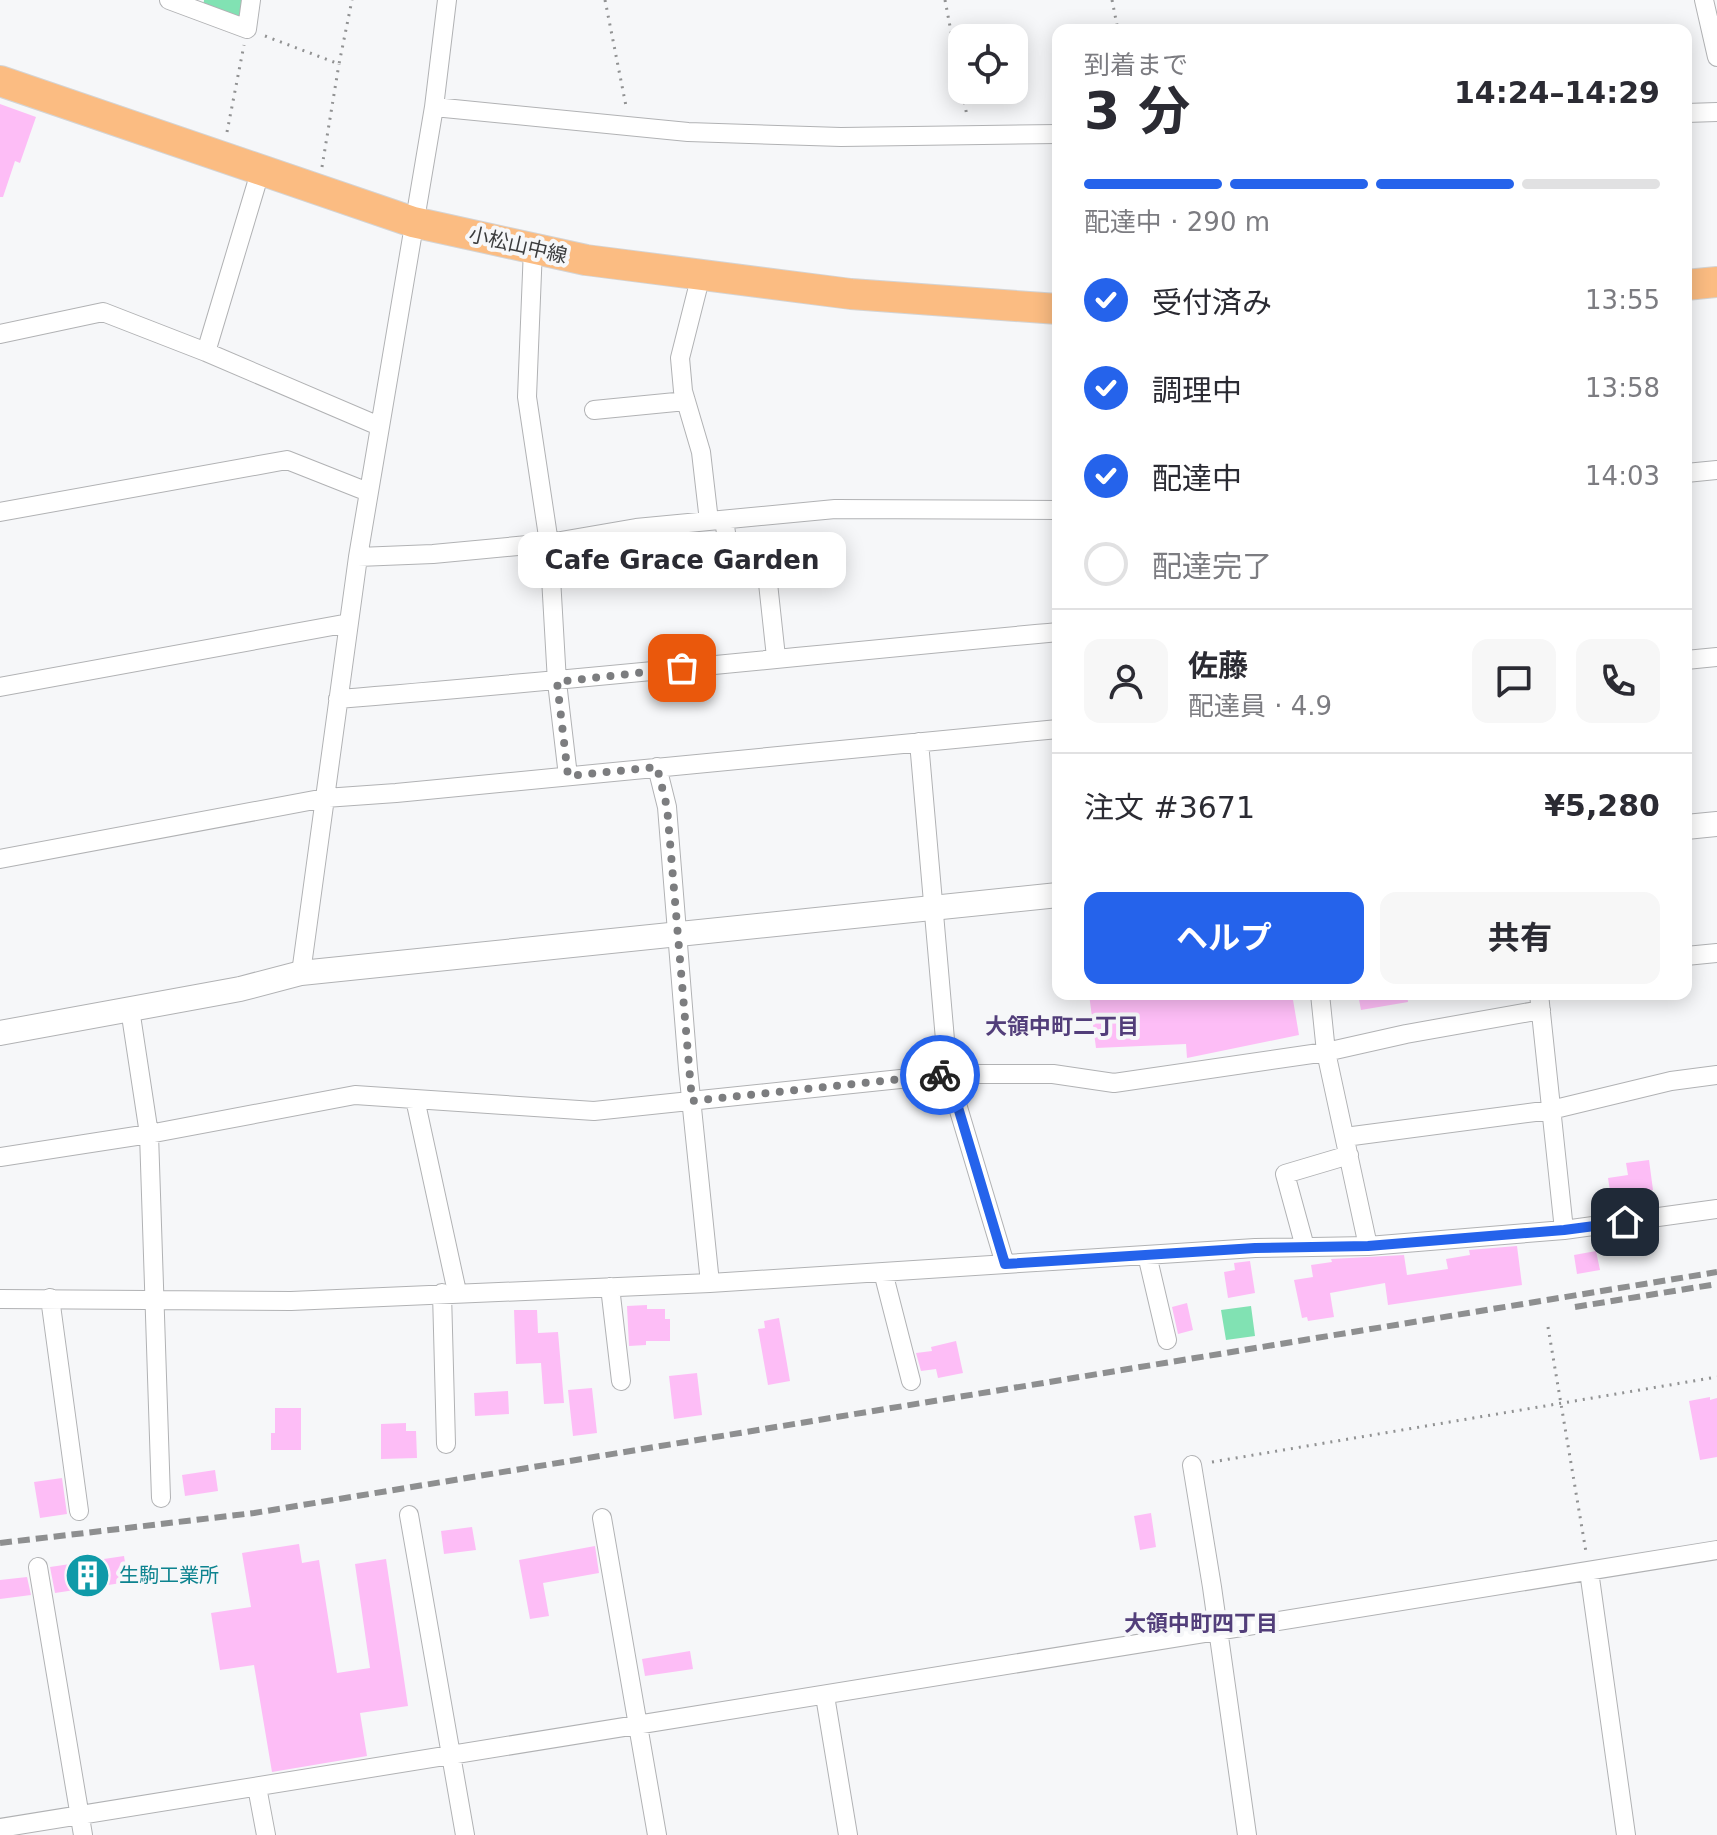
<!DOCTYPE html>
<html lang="ja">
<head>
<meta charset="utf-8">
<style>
  :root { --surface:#fff; --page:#f7f7f7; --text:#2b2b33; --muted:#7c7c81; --line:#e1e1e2; --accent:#2563eb }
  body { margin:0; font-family:"DejaVu Sans","Noto Sans JP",sans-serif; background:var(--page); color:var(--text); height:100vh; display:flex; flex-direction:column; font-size:30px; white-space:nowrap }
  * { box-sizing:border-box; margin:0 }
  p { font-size:26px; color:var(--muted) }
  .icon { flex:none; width:44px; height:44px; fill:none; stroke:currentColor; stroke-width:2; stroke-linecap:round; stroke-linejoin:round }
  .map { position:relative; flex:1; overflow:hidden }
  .side { position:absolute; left:1052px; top:24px; width:640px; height:976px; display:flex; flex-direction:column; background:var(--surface); border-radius:16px; box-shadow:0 4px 20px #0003 }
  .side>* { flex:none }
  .controls { position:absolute; left:948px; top:24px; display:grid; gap:16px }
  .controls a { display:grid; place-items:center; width:80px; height:80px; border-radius:16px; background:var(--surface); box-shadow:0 4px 20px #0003; font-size:40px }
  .pin { position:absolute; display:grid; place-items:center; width:68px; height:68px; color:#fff; margin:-34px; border-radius:16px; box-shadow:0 4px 12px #0006 }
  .courier { position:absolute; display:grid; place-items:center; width:80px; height:80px; margin:-40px; border:6px solid #2563eb; border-radius:50%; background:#fff; color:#222; box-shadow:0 2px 10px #0007 }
  .bubble { position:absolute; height:56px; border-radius:16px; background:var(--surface); box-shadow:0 4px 20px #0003; font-size:26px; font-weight:700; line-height:56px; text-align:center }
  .overview em { font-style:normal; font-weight:700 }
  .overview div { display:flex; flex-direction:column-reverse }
  .overview { display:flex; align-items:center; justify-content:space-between; height:136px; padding:0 32px }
  h1 { font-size:52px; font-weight:700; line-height:60px }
  .bar { display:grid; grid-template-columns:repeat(4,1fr); gap:12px 8px; align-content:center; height:96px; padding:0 32px }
  .bar i { height:10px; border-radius:6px; background:var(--line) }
  .bar .active { background:var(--accent) }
  .bar p { grid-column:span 4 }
  .line { display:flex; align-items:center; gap:20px; padding:0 32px; border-top:2px solid var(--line) }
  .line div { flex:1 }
  .round { display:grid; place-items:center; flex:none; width:84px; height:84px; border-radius:16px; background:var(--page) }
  ol { padding:0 32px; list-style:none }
  li { display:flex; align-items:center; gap:24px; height:88px }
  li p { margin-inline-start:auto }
  li .icon { padding:8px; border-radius:50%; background:var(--accent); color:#fff; stroke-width:4 }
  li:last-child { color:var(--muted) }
  li i { width:44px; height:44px; border:4px solid var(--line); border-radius:50% }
  .button { display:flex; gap:16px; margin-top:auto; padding:16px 32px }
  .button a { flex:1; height:92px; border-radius:16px; background:var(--accent); color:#fff; font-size:32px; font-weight:700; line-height:92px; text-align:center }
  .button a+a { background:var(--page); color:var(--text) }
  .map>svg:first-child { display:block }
  .green { fill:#81e2b3 }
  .building { fill:#fdbdf6 }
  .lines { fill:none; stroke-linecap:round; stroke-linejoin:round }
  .minor-casing { stroke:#b1b2b4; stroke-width:20 }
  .tertiary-casing { stroke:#b1b2b4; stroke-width:26 }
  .primary-casing { stroke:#d4d4d4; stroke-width:32 }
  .path { stroke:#919293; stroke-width:3; stroke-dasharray:2 6; stroke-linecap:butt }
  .minor { stroke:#fff; stroke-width:18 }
  .tertiary { stroke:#fff; stroke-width:24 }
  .primary { stroke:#fbbc82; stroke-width:30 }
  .rail { stroke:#8e8f90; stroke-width:6; stroke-dasharray:12 6; stroke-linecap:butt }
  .done { stroke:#7c7d7f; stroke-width:8; stroke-dasharray:0 14.4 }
  .route { stroke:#2563eb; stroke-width:10 }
  .labels { text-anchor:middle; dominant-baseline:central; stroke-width:8; stroke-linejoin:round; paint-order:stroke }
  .street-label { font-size:20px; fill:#3b3c3d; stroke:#f6f7f9 }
  .culture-label { font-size:20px; fill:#0d838f; stroke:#f6f7f9; text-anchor:start }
  .neighbourhood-label { font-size:22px; font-weight:bold; fill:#523e7a; stroke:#f6f7f9 }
</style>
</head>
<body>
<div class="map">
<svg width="1717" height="1835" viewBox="0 0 1717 1835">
  <rect width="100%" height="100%" fill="#f6f7f9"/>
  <path class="green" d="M204,0H244L241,23L203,8Z
    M1251,1306L1255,1336L1226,1340L1221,1310Z"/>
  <path class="building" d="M0,104L36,117L20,163L15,161L3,197H0Z
    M1089,994H1292L1299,1035L1187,1058L1186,1044L1096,1048Z
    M1358,994H1407L1408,1002L1361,1010Z
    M1649,1160L1653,1190L1649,1191L1651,1202L1626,1205L1627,1209L1606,1212L1603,1192L1610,1191L1608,1178L1628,1175L1626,1163Z
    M1517,1246L1522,1285L1388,1305L1385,1283L1330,1293L1334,1317L1308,1321L1307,1317L1302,1318L1294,1280L1313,1277L1311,1265L1332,1262L1331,1259L1404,1255L1407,1275L1448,1269L1446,1259L1470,1255L1469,1250Z
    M1596,1251L1600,1270L1577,1274L1574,1255Z
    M1250,1261L1255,1293L1228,1298L1224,1272L1235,1270L1234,1263Z
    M1187,1303L1193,1330L1178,1334L1172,1307Z
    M647,1305V1309H665V1319H670V1341H646V1345L629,1346L627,1306Z
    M514,1310H537L538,1333L558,1332L564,1403L544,1404L541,1363L516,1364Z
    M779,1318L790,1381L768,1385L758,1329L765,1328L764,1321Z
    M956,1341L963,1373L938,1378L936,1369L921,1371L916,1353L932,1351L931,1347Z
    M697,1373L702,1415L674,1419L669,1376Z
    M592,1388L597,1433L573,1436L568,1390Z
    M508,1391L509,1414L475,1416L474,1393Z
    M1710,1397V1400L1717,1398V1457L1700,1460L1689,1401Z
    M275,1408H301V1450H271V1433H275Z
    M406,1423V1431H416L417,1458L381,1459V1424Z
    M215,1470L218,1491L185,1496L182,1475Z
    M62,1478L67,1514L40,1518L34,1482Z
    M1151,1513L1156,1547L1140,1550L1134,1516Z
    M472,1527L476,1550L444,1554L441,1531Z
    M299,1544L302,1563L319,1560L337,1673L370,1668L355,1564L386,1559L408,1706L360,1713L367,1756L272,1772L254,1665L220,1670L211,1613L251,1607L242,1553Z
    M595,1546L599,1573L543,1583L549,1616L530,1619L519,1560Z
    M124,1556L128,1582L55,1593L50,1567Z
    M27,1577L31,1595L0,1599V1580Z
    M690,1651L693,1669L645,1676L642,1659Z"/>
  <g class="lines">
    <defs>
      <path id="minor" d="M169,0L247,29L251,0
        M1704,0L1717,57
        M434,107L688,132L841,137L1058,134
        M1686,113L1717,112
        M533,248L527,397L549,543L557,682L568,776
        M701,275L680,358L683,391L701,452L709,521
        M0,334L103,312L206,352L379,426
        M206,352L261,169
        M594,410L686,401
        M1686,473L1717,470
        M0,512L287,460L368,492
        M724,520L733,578L767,574L776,657
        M358,557L433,554L549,543L636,528L835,509L1058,510
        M1686,660L1717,657
        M0,687L349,623
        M338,699C578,680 818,654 1058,632
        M919,742L948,1074L1005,1264
        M657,767L667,807L688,1069L710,1283
        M0,859L325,798L396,793L1058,729
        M1686,956L1717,953
        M301,973L358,557L434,107L447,0
        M1320,994L1326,1052L1368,1246
        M1539,994L1564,1230
        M130,1009L149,1134L161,1498
        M415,1099L457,1292
        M1345,1137L1551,1110L1671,1081L1717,1075
        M0,1157L149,1134L355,1095L594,1111L948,1074H1053L1114,1083L1326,1052L1406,1034L1541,1010
        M1305,1247L1285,1174L1349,1155
        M1147,1255L1167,1340
        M883,1272L911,1381
        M610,1287L621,1381
        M442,1293L446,1444
        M50,1298L79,1511
        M0,1299L291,1301L710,1283L1255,1248L1368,1246L1564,1230L1717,1209
        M1192,1465L1212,1587L1247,1835
        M409,1515L465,1835
        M602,1518L657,1835
        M38,1567L83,1835
        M1589,1571L1626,1835
        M825,1696L848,1835
        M257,1787L266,1835
        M0,1828L1717,1550"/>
      <path id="tertiary" d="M1686,827L1717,824
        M0,1033L240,989L301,973L1058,895"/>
      <path id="primary" d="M0,81L413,222L586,260L851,294L1058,309
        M1686,285L1717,282"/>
    </defs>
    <use href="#minor" class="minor-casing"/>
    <use href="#tertiary" class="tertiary-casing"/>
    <use href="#primary" class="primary-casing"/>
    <path class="path" d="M605,0L626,106
      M945,0L967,116
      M1112,0L1118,30
      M265,36L339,64L352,0
      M227,132L244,45
      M322,167L339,64
      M1548,1327L1586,1552
      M1212,1462L1717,1377"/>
    <use href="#minor" class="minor"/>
    <use href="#tertiary" class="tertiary"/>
    <use href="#primary" class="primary"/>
    <path class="rail" d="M1575,1307L1717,1284
      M0,1543L254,1513L1717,1272"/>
  </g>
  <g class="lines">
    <path class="done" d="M682,668L557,682L568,776L657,767L667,807L692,1101L940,1075"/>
    <path class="route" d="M940,1075L948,1074L1005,1264L1255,1248L1368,1246L1564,1230L1625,1222"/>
  </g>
  <defs>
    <symbol id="building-disc" viewBox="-11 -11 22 22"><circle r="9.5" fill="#0f9aa8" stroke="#f6f7f9"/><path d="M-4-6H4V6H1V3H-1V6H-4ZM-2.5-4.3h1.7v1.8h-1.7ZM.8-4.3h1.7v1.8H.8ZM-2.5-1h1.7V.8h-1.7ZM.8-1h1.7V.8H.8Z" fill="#fff"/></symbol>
  </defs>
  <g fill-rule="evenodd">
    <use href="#building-disc" x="62" y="1550" width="51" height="51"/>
  </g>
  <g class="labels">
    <g class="street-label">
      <text transform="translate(518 245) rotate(13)">小松山中線</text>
    </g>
    <g class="culture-label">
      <text x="119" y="1575">生駒工業所</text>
    </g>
    <g class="neighbourhood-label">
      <text x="1062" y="1026">大領中町二丁目</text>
      <text x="1201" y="1623">大領中町四丁目</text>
    </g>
  </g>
</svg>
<div class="controls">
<a><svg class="icon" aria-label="locate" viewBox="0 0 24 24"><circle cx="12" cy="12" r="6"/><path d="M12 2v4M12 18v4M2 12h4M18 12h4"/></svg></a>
</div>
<div class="pin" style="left:682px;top:668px;background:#ea580c"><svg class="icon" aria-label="bag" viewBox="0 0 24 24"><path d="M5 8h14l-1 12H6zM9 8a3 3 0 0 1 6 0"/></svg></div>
<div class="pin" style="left:1625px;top:1222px;background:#1f2937"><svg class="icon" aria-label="home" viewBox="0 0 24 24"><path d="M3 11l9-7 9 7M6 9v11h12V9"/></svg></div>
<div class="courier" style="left:940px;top:1075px"><svg class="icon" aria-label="bike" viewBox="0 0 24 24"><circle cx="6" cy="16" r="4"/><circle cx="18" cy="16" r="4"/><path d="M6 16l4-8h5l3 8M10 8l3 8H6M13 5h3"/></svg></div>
<div class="bubble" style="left:518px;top:532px;width:328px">Cafe Grace Garden</div>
<section class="side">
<div class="overview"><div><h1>3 分</h1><p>到着まで</p></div><em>14:24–14:29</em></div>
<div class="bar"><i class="active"></i><i class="active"></i><i class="active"></i><i></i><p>配達中 · 290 m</p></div>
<ol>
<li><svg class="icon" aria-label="check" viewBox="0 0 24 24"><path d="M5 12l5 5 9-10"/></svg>受付済み<p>13:55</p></li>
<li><svg class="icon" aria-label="check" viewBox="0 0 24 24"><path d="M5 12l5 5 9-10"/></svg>調理中<p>13:58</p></li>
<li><svg class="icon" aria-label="check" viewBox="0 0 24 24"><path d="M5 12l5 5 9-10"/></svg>配達中<p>14:03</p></li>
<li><i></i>配達完了</li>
</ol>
<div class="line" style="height:144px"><a class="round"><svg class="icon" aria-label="person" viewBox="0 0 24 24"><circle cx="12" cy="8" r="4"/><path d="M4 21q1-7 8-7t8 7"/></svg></a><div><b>佐藤</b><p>配達員 · 4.9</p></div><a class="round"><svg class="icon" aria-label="chat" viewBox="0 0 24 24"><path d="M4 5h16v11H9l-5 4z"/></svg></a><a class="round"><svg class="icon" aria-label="phone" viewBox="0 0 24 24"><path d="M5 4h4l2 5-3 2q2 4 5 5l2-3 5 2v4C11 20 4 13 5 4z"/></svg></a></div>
<div class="line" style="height:104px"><div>注文 #3671</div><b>¥5,280</b></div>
<div class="button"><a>ヘルプ</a><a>共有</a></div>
</section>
</div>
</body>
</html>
